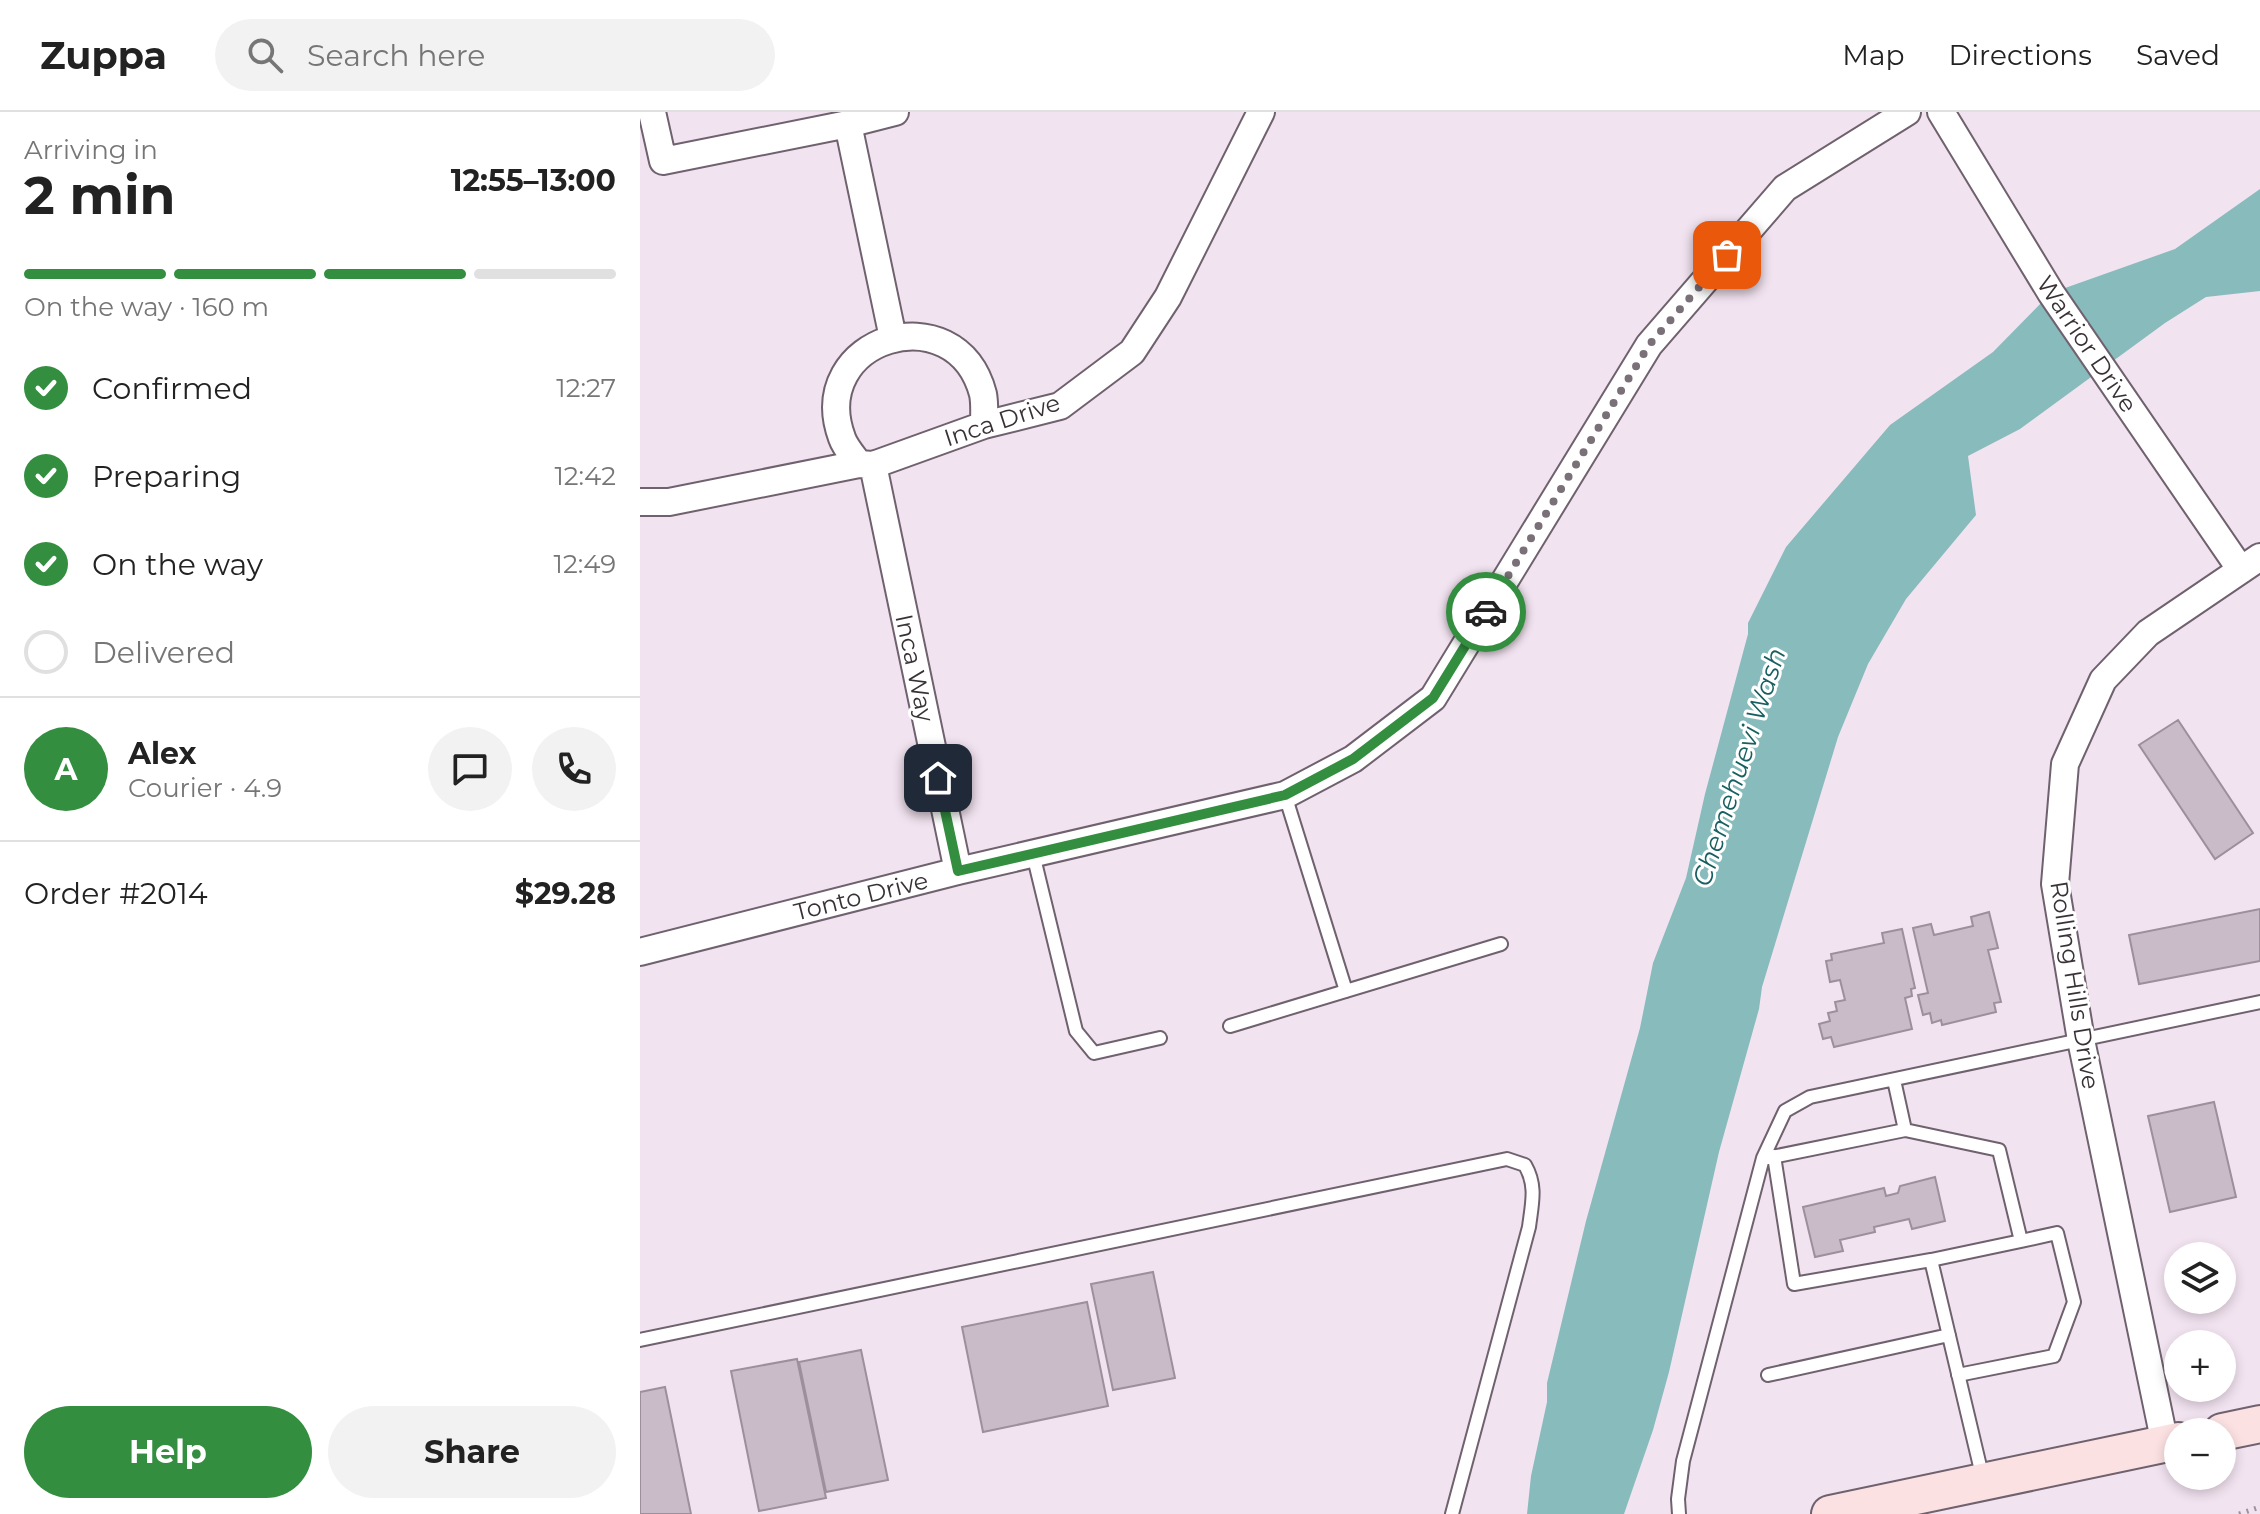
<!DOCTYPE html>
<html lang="en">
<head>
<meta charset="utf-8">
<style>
  :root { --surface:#fff; --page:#f2f2f2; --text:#222; --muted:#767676; --line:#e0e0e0; --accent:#338e40 }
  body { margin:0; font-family:Montserrat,sans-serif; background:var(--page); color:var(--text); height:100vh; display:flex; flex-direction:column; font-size:30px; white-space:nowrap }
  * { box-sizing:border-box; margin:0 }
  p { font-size:26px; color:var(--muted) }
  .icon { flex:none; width:44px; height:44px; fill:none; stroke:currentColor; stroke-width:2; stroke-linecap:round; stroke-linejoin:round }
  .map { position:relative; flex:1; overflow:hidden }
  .panel { display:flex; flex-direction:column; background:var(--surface); width:640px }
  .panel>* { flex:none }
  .fabs { position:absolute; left:1524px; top:1130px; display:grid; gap:16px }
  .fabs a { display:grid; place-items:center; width:72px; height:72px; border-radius:50%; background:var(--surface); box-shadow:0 4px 12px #0003; font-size:40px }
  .pin { position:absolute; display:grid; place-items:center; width:68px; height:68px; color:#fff; margin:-34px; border-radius:16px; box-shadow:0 4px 12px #0006 }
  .courier { position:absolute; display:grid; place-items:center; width:80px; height:80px; margin:-40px; border:6px solid #338e40; border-radius:50%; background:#fff; color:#222; box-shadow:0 2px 10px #0007 }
  .head em { font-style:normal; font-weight:700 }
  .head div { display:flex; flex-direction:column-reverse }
  .head { display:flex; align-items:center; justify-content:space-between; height:136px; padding:0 24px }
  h1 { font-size:52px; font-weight:700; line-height:60px }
  .bar { display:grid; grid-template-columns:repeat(4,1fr); gap:12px 8px; align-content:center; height:96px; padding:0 24px }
  .bar i { height:10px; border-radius:6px; background:var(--line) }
  .bar .current { background:var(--accent) }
  .bar p { grid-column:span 4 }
  .line { display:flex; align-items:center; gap:20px; padding:0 24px; border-top:2px solid var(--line) }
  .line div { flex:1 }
  .round { display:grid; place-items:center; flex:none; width:84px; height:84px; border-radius:42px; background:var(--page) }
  ol { padding:0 24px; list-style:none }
  li { display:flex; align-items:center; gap:24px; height:88px }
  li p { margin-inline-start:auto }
  li .icon { padding:8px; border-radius:50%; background:var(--accent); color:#fff; stroke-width:4 }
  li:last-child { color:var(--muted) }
  li i { width:44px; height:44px; border:4px solid var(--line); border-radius:50% }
  .cta { display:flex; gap:16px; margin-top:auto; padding:16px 24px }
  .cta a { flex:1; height:92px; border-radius:48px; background:var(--accent); color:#fff; font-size:32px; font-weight:700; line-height:92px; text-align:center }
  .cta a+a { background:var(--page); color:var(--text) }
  header { display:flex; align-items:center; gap:48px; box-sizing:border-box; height:112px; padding:0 40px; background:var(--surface); border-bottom:2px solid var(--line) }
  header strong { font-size:38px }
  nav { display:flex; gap:44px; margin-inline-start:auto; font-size:28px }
  .search { width:560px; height:72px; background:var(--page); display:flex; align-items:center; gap:20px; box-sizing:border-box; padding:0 28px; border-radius:44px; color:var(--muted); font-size:30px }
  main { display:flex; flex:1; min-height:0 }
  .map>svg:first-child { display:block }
  .water { fill:#88bbbc }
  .building { fill:#cabbc8; stroke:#9d8f9b; stroke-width:2 }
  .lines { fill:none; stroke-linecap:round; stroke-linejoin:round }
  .lane-casing { stroke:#6f626e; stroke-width:16 }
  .street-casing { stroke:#6f626e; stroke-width:30 }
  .secondary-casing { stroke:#6f626e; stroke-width:40 }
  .path { stroke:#9d929b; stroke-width:5; stroke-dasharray:2 6; stroke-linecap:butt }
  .lane { stroke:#fff; stroke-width:12 }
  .street { stroke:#fff; stroke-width:26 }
  .secondary { stroke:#fce1e2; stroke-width:36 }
  .done { stroke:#797078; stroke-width:8; stroke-dasharray:0 14.4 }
  .route { stroke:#338e40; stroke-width:10 }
  .labels { text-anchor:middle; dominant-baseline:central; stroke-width:6; stroke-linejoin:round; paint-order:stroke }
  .street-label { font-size:24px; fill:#383237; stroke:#fff }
  .water-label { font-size:26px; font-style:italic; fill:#185f61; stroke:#fff }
</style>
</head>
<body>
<header>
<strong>Zuppa</strong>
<div class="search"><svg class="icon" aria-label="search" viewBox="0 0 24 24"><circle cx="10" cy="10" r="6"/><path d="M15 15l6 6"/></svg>Search here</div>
<nav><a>Map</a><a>Directions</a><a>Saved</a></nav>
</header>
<main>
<section class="panel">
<div class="head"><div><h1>2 min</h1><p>Arriving in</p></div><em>12:55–13:00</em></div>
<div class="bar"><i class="current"></i><i class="current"></i><i class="current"></i><i></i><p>On the way · 160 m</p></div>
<ol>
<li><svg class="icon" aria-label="check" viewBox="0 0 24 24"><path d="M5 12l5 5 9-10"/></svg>Confirmed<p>12:27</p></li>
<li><svg class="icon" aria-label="check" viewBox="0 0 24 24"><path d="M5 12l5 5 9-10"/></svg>Preparing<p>12:42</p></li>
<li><svg class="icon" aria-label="check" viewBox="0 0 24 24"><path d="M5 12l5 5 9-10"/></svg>On the way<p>12:49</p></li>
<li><i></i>Delivered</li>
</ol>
<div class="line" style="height:144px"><b class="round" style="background:var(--accent);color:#fff">A</b><div><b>Alex</b><p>Courier · 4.9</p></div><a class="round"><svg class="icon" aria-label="chat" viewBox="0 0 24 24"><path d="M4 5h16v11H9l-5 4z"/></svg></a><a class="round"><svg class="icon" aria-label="phone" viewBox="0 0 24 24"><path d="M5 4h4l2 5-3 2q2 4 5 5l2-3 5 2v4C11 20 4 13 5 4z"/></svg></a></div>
<div class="line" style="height:104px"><div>Order #2014</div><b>$29.28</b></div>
<div class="cta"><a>Help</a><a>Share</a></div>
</section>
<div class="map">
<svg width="1620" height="1402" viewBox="0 0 1620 1402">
  <rect width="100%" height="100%" fill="#f2e3f0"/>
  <path class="water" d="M1620,77V179L1566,185L1525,211L1380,317L1328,344L1336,403L1266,487L1228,552L1198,625L1122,875L1119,897L1079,1040L1029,1260L1013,1318L984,1402H887L891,1364L907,1290V1271L946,1109L1000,916L1013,851L1046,766L1065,682L1108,522V511L1146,435L1250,313L1353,240L1411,181L1535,137Z"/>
  <path class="building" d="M1538,608L1613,721L1575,747L1499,633Z
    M1620,797V849L1499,872L1489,823Z
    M1349,800L1358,836L1348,838L1361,890L1354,891L1356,900L1302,913L1301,908L1292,911L1290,901L1283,903L1278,883L1288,881L1273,816L1291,812L1294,823L1333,814L1331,805Z
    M1262,817L1275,876L1271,877L1272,884L1265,886L1272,917L1194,935L1191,925L1183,927L1179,912L1190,909L1188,901L1197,899L1195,890L1205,888L1200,868L1190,870L1186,849L1192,848L1191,842L1244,831L1242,821Z
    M1574,990L1596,1085L1530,1100L1508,1004Z
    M1295,1065L1305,1109L1272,1117L1269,1107L1234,1115L1235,1120L1200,1128L1203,1139L1175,1145L1163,1095L1244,1076L1246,1084L1258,1081L1260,1074Z
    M513,1160L535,1266L473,1278L451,1172Z
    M447,1190L468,1294L343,1320L322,1215Z
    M221,1238L248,1368L186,1380L159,1250Z
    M157,1247L186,1386L119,1399L91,1259Z
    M25,1275L51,1402H0V1280Z"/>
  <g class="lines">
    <defs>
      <path id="lane" d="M645,683L706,879
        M393,742L436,919L454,941L520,926
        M590,914L861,832
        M1254,968L1265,1018L1359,1038L1381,1129L1291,1148
        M1134,1044L1154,1172L1291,1148L1343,1367
        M1127,1046L1265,1018
        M0,1228L867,1047L885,1053C897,1074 892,1091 889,1115L812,1402
        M1128,1263L1309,1223
        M1318,1263L1414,1244L1434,1190L1417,1121L1381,1129
        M1039,1402L1038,1387L1043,1349L1123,1046L1145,999L1170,985L1620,890"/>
      <path id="street" d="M12,0L23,49L208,12L255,0
        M1301,0L1411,181L1601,458
        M208,12L253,226
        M219,352C213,344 205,335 202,326C165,226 316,180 343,282C345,292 344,303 344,313
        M233,353L318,759
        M0,390H29L219,352L233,353L344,313L420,294L492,240L528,185L621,0
        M0,840L318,759L645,683L713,647L793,586L1009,233L1145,76L1267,0
        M1525,1332L1441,928L1415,772L1425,652L1463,568L1508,521L1620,445"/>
      <path id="secondary" d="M1582,1320L1620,1312
        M1190,1402L1538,1329"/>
    </defs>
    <use href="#lane" class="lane-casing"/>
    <use href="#street" class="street-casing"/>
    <use href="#secondary" class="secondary-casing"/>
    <path class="path" d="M1599,1402L1620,1395"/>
    <use href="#lane" class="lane"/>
    <use href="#street" class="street"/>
    <use href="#secondary" class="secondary"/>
  </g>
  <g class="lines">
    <path class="done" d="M846,500L1009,233L1087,143"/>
    <path class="route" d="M298,666L318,759L645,683L713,647L793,586L846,500"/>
  </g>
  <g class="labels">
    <g class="street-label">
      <text transform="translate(1447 232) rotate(56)">Warrior Drive</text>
      <text transform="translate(362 308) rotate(-18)">Inca Drive</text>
      <text transform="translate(275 556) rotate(78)">Inca Way</text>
      <text transform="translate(221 784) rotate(-14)">Tonto Drive</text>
      <text transform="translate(1435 873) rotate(81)">Rolling Hills Drive</text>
    </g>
    <g class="water-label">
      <text transform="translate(1099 655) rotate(-72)">Chemehuevi Wash</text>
    </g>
  </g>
</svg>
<div class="fabs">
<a><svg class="icon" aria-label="layers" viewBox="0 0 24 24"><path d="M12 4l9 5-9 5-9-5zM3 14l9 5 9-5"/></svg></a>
<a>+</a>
<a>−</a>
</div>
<div class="pin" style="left:1087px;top:143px;background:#ea580c"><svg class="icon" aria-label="bag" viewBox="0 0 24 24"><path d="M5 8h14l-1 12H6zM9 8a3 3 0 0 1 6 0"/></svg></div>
<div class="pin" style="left:298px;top:666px;background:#1f2937"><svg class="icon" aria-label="home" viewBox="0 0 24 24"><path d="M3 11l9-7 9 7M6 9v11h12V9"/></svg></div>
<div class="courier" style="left:846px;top:500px"><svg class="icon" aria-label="car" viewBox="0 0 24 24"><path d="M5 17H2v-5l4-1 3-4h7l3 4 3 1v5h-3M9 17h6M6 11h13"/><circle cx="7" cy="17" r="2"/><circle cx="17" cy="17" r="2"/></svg></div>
</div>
</main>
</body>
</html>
